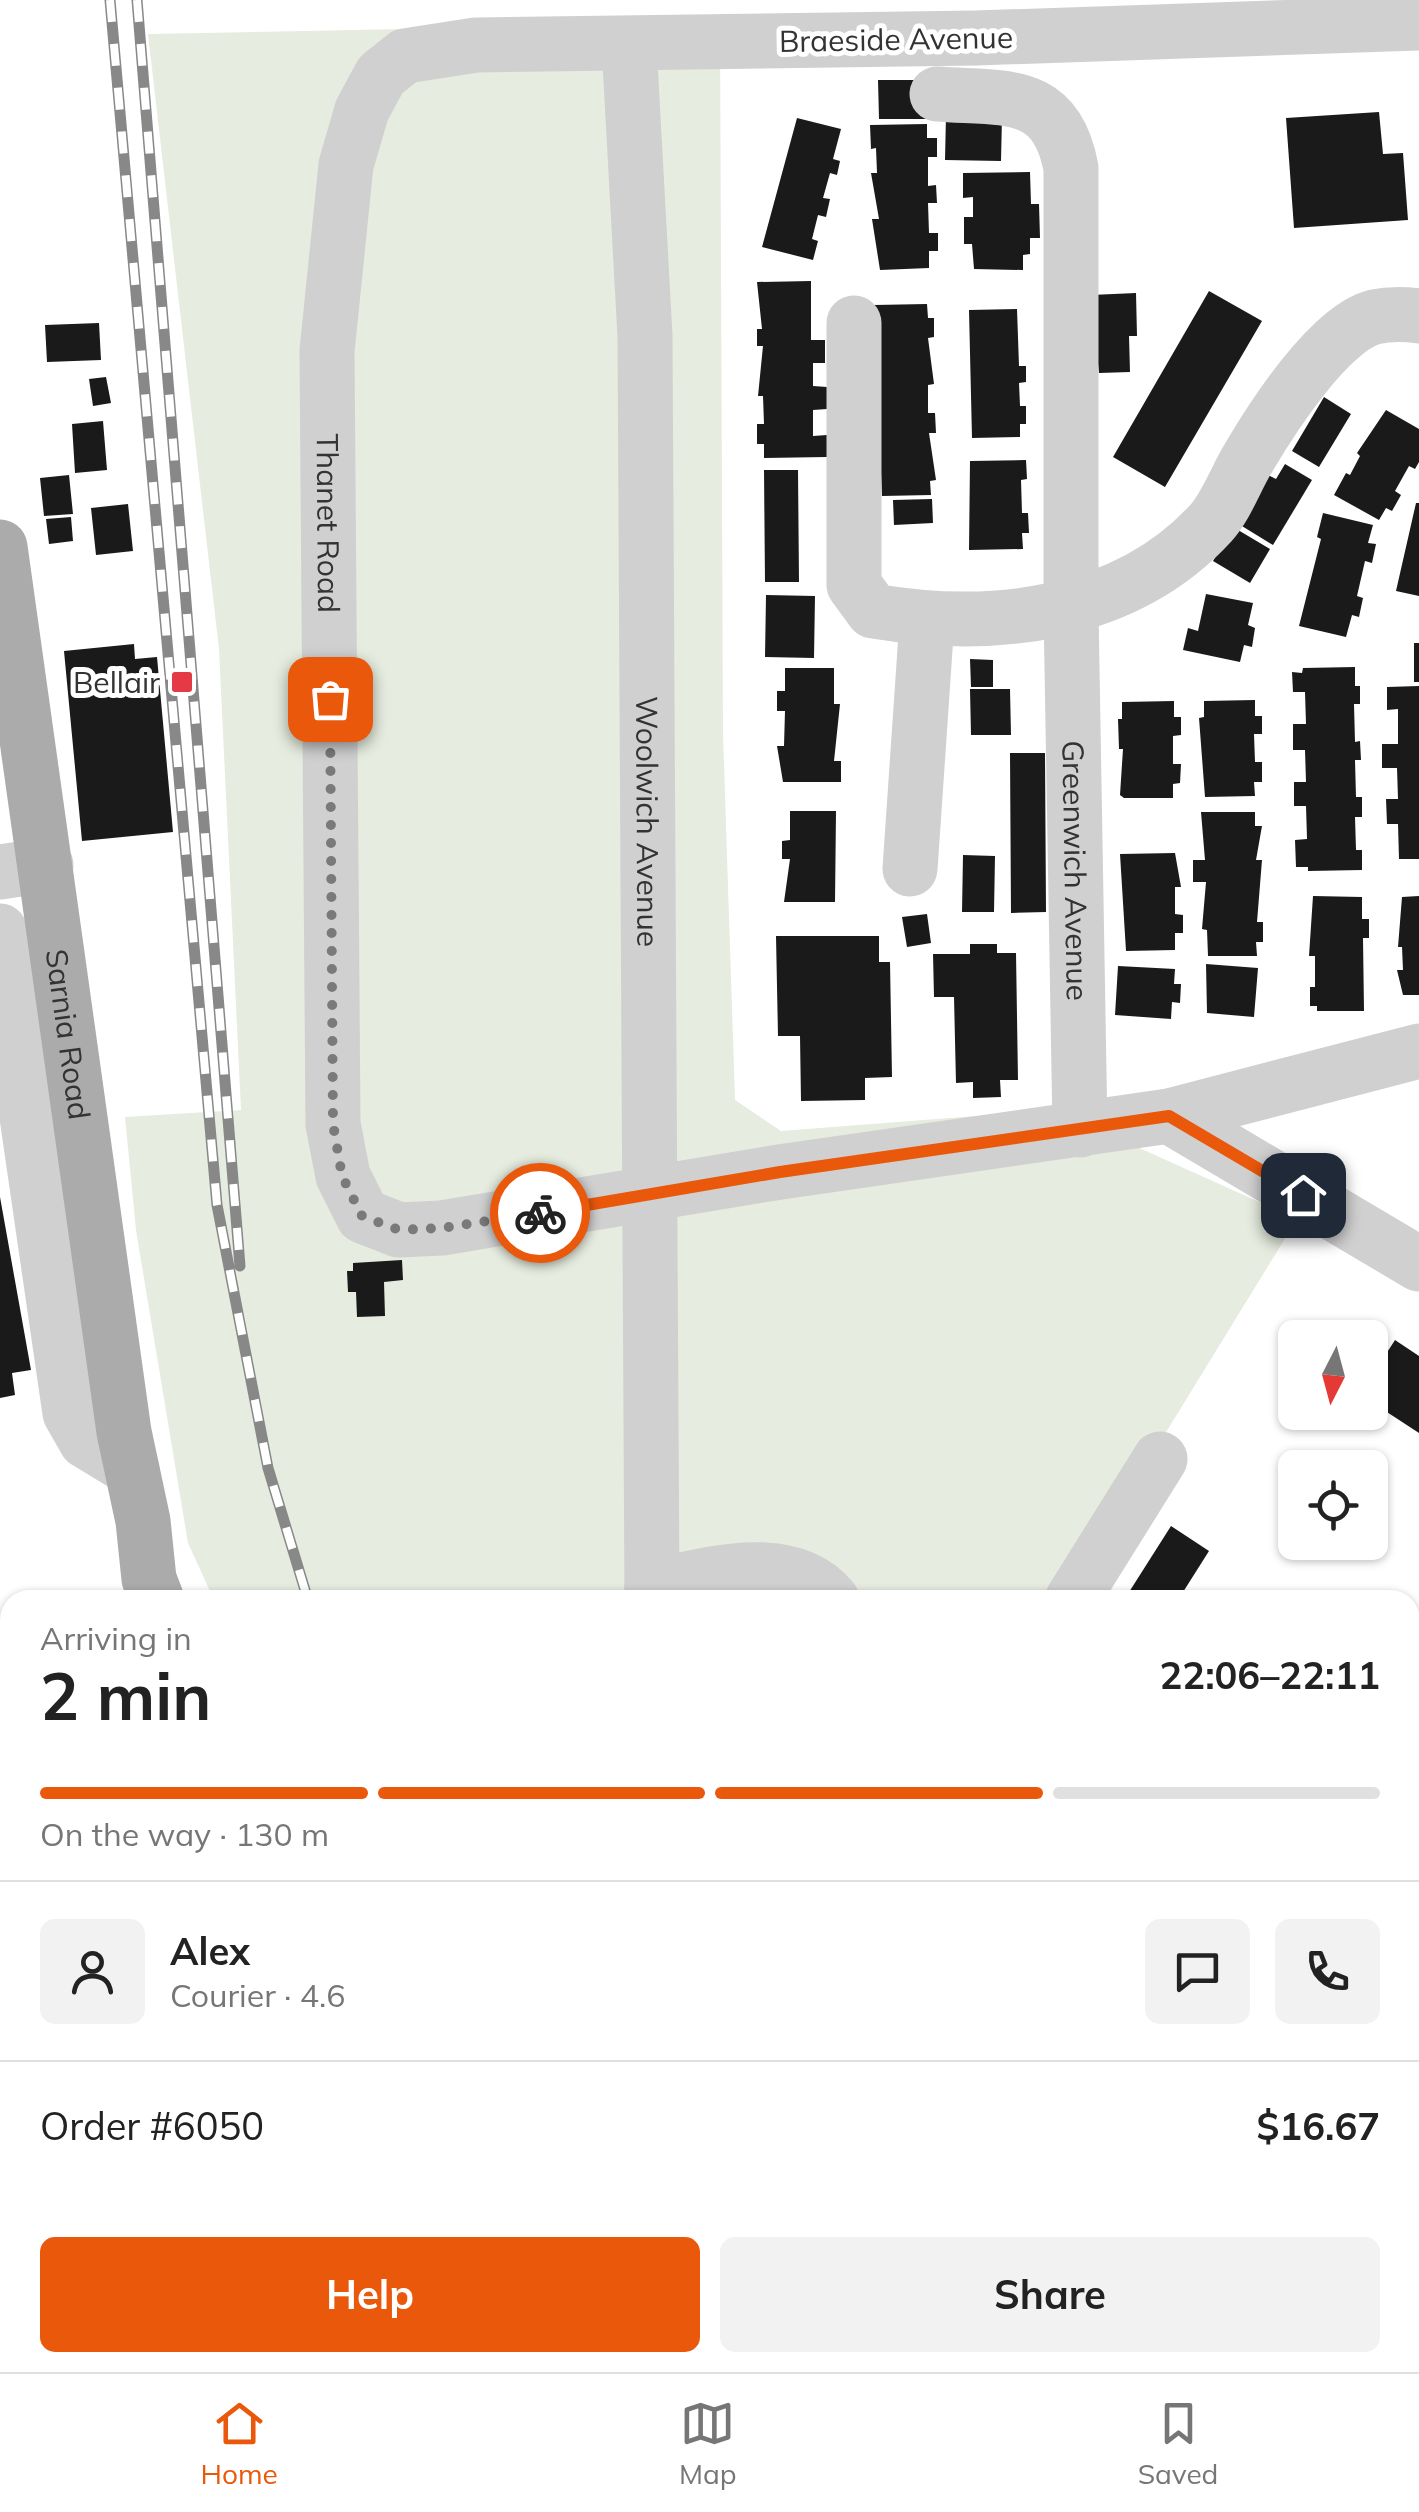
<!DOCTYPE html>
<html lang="en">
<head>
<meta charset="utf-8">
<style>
  :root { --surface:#fff; --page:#f2f2f2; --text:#222; --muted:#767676; --line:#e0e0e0; --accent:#ea580c }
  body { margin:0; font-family:Mulish,sans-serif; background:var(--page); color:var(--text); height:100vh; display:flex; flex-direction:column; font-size:38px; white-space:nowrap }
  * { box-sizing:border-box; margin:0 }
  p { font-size:32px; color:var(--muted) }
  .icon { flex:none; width:55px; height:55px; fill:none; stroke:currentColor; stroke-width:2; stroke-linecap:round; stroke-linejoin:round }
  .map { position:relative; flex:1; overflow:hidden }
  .drawer { position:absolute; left:0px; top:1590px; width:1420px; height:782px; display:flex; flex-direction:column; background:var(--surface); border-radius:30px 30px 0 0; box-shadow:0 2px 8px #0004 }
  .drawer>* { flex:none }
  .needle { width:65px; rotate:186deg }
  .fabs { position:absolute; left:1278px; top:1320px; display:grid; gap:20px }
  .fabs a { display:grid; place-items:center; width:110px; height:110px; border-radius:15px; background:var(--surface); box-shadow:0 2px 8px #0004; font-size:50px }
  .pin { position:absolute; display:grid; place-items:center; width:85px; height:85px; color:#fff; margin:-42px; border-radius:20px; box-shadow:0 5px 15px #0006 }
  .courier { position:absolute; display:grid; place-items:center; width:100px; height:100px; margin:-50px; border:8px solid #ea580c; border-radius:50%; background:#fff; color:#222; box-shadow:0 2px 12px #0007 }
  .head em { font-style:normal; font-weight:700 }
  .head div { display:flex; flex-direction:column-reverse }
  .head { display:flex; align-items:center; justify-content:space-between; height:170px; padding:0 40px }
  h1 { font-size:65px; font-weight:700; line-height:75px }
  .bar { display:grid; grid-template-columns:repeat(4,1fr); gap:15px 10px; align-content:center; height:120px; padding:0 40px }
  .bar i { height:12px; border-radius:8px; background:var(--line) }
  .bar .active { background:var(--accent) }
  .bar p { grid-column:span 4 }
  .line { display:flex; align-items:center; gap:25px; padding:0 40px; border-top:2px solid var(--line) }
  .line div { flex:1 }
  .round { display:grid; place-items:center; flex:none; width:105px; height:105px; border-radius:15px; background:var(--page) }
  .primary-button { display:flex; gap:20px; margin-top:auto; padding:20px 40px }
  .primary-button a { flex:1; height:115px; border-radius:15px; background:var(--accent); color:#fff; font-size:40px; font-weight:700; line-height:115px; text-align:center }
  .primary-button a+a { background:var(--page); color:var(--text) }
  .tab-bar { display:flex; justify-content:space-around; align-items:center; height:140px; border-top:2px solid var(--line); background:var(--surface); font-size:28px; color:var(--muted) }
  .tab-bar a { display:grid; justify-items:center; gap:5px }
  .tab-bar .active { color:var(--accent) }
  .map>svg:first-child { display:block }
  .green { fill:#e6ecdf }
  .building { fill:#1a1a1a }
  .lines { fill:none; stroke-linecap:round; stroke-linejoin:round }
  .minor { stroke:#d0d0d0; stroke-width:55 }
  .major { stroke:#ababab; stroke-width:55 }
  .rail-casing { stroke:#888; stroke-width:11 }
  .rail { stroke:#fff; stroke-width:8; stroke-dasharray:22; stroke-linecap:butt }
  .done { stroke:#7a7a7a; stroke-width:10; stroke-dasharray:0 18 }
  .route { stroke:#ea580c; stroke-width:12 }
  .poi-dot { fill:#e63946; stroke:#fff; stroke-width:4 }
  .labels { text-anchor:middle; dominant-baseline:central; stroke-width:10; stroke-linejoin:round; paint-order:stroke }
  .street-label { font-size:30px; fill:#333; stroke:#fff }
  .poi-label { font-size:30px; fill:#333; stroke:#fff; text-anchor:end }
</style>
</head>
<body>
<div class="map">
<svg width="1419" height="2372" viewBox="0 0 1419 2372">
  <rect width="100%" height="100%" fill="#fff"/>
  <path class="green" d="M404,29H720L723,734L735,1100L781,1131L1055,1110L1297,1219L1063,1600H214L188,1543L136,1230L125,1117L241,1110L219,649L148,34Z"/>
  <path class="building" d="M878,80H926L927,119H879Z
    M1379,112L1383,154L1403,153L1408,220L1294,228L1286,118Z
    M946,115L1002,117L1001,161L945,160Z
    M797,118L841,129L833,159L840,161L837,175L830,173L823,198L830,199L826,217L818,215L812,239L818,241L813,260L762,247Z
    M927,124V138H937V157H928V186L936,185L937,203H928L929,233H938V251H929V268L880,270L872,219H879L871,173H877L876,148L871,149L870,125Z
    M1030,172L1031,204H1039L1040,238H1030V254L1023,255V270L974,269L972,244H964V217H973V197L963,198V173Z
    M811,281V340H825V363H813V386L827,387V409L813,410V436L827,435V457L764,458V444H757V424H764L763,396H758L763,346H757V329H762L757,282Z
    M1209,291L1262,321L1165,487L1113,457Z
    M1136,293L1137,336H1129L1130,372L1099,373L1091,295Z
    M927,304L928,318H934V337L928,338L934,384L928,385V413H935L936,433H929L936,480L930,481L931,495L882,496L874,305Z
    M1017,309L1019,366H1026V382L1019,383L1020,406H1026V424H1020V437L972,438L969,310Z
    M99,323L101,360L47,362L45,325Z
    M106,377L111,403L93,406L89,379Z
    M1324,397L1351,414L1319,467L1292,451Z
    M1386,410L1419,429V462L1415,469L1409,466L1395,491L1401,495L1392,511L1386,508L1379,520L1334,495L1346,473L1350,475L1360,456L1357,453Z
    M103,421L107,470L75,473L72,424Z
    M1026,460L1027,479L1021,480L1022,513H1028L1029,533H1022L1023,549L969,550L970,461Z
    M1285,464L1312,480L1273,545L1237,523L1266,474L1276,479Z
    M764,470H798L799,582H765Z
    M69,475L73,514L44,516L40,478Z
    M932,499L933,523L894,525L893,500Z
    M1416,503H1419V596L1396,591Z
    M128,504L133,551L96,555L91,508Z
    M1323,513L1373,525L1368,543L1376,544L1372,563L1365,561L1357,596L1363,598L1359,617L1352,615L1346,637L1299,626L1321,539L1317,537Z
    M71,517L73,541L49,544L46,519Z
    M1233,527L1270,549L1250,583L1213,561Z
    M1206,594L1253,603L1248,625L1255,628L1252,647L1244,645L1240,662L1183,650L1188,628L1198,631Z
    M766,595L815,596L814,658L765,657Z
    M1414,643H1419V682H1414Z
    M134,644L135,659L157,657L173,832L82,841L64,651Z
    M970,659L993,660V687H971Z
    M1355,667V686H1360V704H1354L1355,742L1360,741L1361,760H1355L1356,797H1362V817H1355L1356,850H1362V870L1308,871V867H1296L1295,840L1307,839L1306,806H1294V782H1306L1305,750H1293V724H1306L1305,692H1293L1292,672L1302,673L1303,668Z
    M785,668H834V704H840L834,761H841V782H783L777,746H784L785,711H777V691H785Z
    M1419,686V859H1399L1398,824H1387L1386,799H1398L1397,768H1382V744H1398V709L1387,710V687Z
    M970,689H1010L1011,735H971Z
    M1255,700V716H1262V734H1254L1255,762H1262V782H1254L1255,796L1205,797L1199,718L1204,717V701Z
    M1174,701V717H1181V735L1173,736V764H1181L1180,783L1173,784V798H1124L1120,795L1123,749H1119L1118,719H1122V702Z
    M1010,753H1045L1046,912L1011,913Z
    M790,811H836L835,902H784L790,859H782V841L790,840Z
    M1201,812H1255V826H1262L1256,860H1262L1257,922H1263V942H1256L1257,956H1208L1207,930L1202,929L1206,882H1193V860H1205Z
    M1175,853L1181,887H1175V914L1183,915V933H1175V950L1126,951L1120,854Z
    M963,855L995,856L994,912H962Z
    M1313,896L1362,897V919H1369V938H1363L1364,1011H1317V1006H1310V987H1315V956H1309Z
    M1419,896V995H1403L1397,970H1403L1402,947H1398L1402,897Z
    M927,914L931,943L907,947L902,917Z
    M776,936H879V962H890L892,1077L865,1078V1100L801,1101L800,1036H778Z
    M970,944H997V953H1016L1018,1080H1000L1001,1097L973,1098V1082L956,1083L954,997H934L933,954H970Z
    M1206,964L1258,968L1254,1017L1207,1013Z
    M1118,966L1175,969L1174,984H1181L1180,1003L1172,1002L1171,1019L1115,1015Z
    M0,1197L31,1370L12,1373L15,1395L0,1398Z
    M402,1260L403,1280L384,1282L385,1316L357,1317L356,1292H348L347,1271H353V1263Z
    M1395,1340L1419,1356V1433L1370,1401V1379Z
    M1171,1526L1209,1551L1178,1600H1124Z
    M1410,1746L1419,1752L1414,1775L1410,1772Z
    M491,2362H521V2364L493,2370Z"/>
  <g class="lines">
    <g class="minor">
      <path id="s1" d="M1419,23L976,38L476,45L405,56L381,75L362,110L346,165L327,351L333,1124L343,1176L363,1216L399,1230L442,1228L780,1172L1169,1116L1419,1051"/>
      <path id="s2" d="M629,44L645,336L652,1600"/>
      <path id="s3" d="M937,94C1005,99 1056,88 1071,168V610L1080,1130"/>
      <path d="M854,323V585L873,611C992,631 1125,617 1211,523C1227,505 1236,478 1249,457C1272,418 1329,329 1374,317C1389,314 1404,314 1419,316"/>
      <path d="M910,869L927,620"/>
      <path d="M0,872L46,865"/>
      <path d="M0,931L70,1413L86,1441L132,1469"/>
      <path d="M1169,1116L1419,1264"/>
      <path d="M652,1587C706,1575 790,1549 832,1600"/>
      <path d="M1072,1600L1160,1459"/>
      <path d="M0,1897L10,1905"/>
      <path d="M0,2012L10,2003"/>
      <path d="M381,2362L383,2372"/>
    </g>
    <g class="major">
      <path id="s4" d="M0,547L124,1432L143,1521L149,1579L157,1600"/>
      <path d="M1334,2362L1349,2372"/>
    </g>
    <defs>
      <path id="rail" d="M110,0L217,1205L268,1468L308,1600
        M137,0L240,1266
        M1030,2362L1045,2372"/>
    </defs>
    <use href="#rail" class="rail-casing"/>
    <use href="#rail" class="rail"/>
  </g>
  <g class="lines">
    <path class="done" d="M330,699L333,1124L342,1176L362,1216L399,1230L442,1228L540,1213"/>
    <path class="route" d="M540,1213L780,1172L1169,1116L1303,1195"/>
  </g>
  <rect class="poi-dot" x="170" y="670" width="24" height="24" rx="5"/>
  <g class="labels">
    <g class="street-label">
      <text transform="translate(896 39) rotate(-1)">Braeside Avenue</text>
      <text stroke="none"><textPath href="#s1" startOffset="1502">Thanet Road</textPath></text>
      <text stroke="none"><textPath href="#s2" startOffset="778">Woolwich Avenue</textPath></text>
      <text stroke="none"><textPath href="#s3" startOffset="875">Greenwich Avenue</textPath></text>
      <text stroke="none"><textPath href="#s4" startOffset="492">Sarnia Road</textPath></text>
    </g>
    <g class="poi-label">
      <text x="160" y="682">Bellair</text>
    </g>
  </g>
</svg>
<div class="fabs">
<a><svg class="needle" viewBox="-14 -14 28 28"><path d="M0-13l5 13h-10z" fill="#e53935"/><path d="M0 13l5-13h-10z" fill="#767676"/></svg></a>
<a><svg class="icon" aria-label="locate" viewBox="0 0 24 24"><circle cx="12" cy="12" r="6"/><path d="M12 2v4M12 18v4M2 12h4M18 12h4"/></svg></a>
</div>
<div class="pin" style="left:330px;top:699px;background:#ea580c"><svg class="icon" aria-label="bag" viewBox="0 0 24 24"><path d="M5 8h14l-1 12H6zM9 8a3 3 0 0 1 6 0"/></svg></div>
<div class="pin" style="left:1303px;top:1195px;background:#1f2937"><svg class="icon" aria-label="home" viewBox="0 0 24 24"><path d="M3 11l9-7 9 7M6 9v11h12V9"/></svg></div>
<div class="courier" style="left:540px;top:1213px"><svg class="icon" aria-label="bike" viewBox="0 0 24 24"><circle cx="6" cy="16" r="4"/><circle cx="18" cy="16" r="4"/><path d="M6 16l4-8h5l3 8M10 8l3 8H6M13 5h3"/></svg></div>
<section class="drawer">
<div class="head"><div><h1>2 min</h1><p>Arriving in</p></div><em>22:06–22:11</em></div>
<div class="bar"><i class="active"></i><i class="active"></i><i class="active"></i><i></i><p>On the way · 130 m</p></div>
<div class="line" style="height:180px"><a class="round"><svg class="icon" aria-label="person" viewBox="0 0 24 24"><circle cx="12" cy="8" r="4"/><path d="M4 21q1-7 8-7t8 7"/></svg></a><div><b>Alex</b><p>Courier · 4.6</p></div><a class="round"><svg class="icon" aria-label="chat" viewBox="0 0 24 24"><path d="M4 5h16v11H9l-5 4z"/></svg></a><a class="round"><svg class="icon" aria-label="phone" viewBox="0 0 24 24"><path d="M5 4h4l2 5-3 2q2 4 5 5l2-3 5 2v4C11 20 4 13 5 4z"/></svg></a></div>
<div class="line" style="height:130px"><div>Order #6050</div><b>$16.67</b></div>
<div class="primary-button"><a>Help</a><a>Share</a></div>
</section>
</div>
<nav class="tab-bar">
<a class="active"><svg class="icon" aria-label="home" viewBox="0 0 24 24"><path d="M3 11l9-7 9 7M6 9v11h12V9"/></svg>Home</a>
<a><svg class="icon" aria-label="map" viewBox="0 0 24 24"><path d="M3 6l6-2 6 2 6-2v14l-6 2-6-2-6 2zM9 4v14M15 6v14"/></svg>Map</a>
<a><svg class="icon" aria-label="saved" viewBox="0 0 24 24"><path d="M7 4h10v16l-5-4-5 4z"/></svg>Saved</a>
</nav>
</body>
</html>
